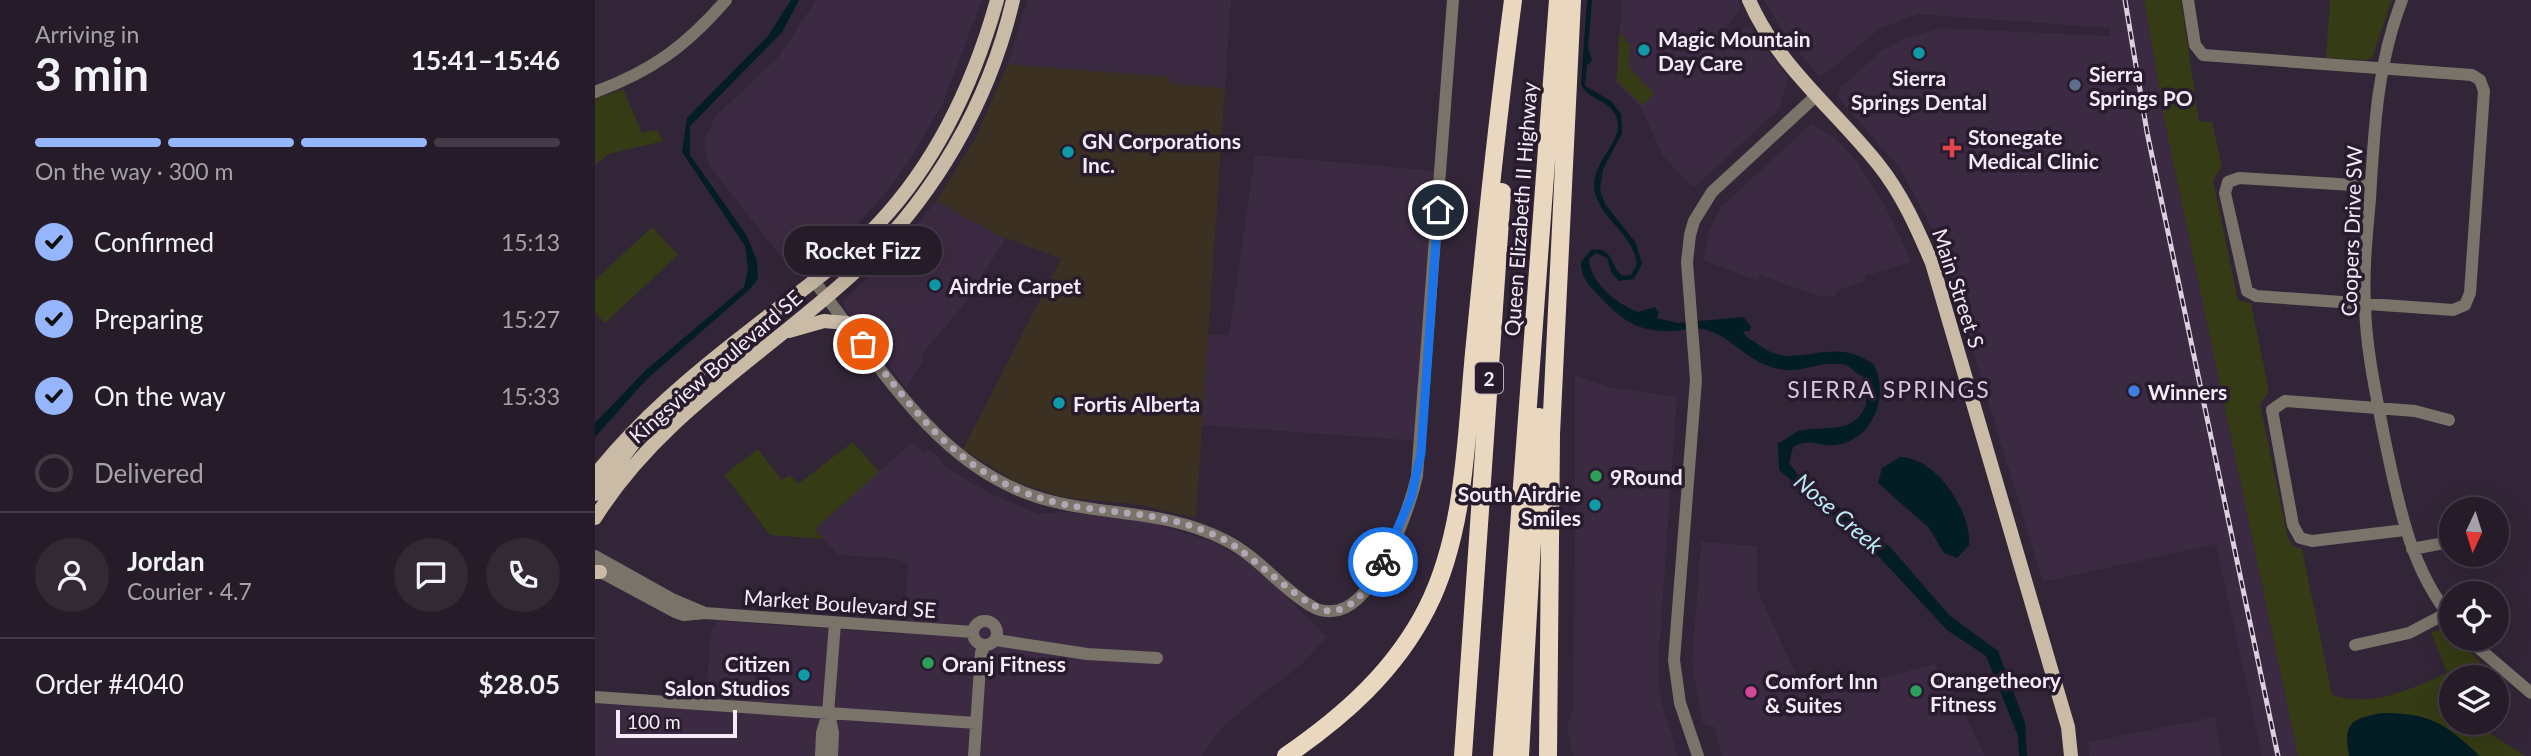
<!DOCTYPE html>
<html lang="en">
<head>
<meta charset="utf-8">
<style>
  :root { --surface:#261c29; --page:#322935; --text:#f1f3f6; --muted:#a4a1a8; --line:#423a46; --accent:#95b6fd }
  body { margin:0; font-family:Lato,sans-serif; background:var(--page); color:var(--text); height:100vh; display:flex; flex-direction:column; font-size:26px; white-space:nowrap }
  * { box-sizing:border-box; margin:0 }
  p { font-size:23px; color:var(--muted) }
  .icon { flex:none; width:38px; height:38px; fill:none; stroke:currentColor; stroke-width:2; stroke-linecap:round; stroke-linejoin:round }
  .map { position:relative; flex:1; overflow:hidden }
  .drawer { display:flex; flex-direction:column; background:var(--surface); width:595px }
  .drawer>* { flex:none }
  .needle { width:46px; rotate:184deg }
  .fabs { position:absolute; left:1844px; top:497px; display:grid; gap:14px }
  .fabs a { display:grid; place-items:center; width:70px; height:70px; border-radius:50%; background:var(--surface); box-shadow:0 7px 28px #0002,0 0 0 2px var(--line); font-size:35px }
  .scale { position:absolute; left:21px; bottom:18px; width:121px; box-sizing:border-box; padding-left:7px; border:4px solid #f4ebf7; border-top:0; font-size:19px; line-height:24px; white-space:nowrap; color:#f4ebf7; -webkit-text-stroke:5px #281b2d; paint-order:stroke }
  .pin { position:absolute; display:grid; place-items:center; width:60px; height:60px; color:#fff; margin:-30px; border:4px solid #fff; border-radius:50%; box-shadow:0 2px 7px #0007 }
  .courier { position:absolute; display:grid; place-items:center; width:70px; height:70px; margin:-35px; border:5px solid #1a73e8; border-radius:50%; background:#fff; color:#222; box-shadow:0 2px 9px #0007 }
  .bubble { position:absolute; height:49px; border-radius:24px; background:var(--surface); box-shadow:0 7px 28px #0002,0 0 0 2px var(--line); font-size:23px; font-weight:700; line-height:49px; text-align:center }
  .overview em { font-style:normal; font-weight:700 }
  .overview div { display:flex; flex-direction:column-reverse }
  .overview { display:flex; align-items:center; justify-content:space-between; height:119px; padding:0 35px }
  h1 { font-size:46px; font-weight:700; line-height:52px }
  .bar { display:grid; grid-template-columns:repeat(4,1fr); gap:10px 7px; align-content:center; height:84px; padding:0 35px }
  .bar i { height:9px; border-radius:5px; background:var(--line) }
  .bar .active { background:var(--accent) }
  .bar p { grid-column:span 4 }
  .line { display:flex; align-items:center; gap:18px; padding:0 35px; border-top:2px solid var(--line) }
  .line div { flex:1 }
  .round { display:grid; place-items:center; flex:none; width:74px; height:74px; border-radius:37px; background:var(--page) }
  ol { padding:0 35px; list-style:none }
  li { display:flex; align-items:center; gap:21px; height:77px }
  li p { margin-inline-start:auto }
  li .icon { padding:7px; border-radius:50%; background:var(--accent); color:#111; stroke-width:4 }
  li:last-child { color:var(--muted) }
  li i { width:38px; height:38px; border:4px solid var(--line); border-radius:50% }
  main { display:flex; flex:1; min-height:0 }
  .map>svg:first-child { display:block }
  .built { fill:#3c2a42 }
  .industrial { fill:#3b3021 }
  .green { fill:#353b15 }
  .water { fill:#021d24 }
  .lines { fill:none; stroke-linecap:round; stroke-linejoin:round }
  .minor { stroke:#7a7369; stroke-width:12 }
  .major { stroke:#cabba7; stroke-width:14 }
  .highway { stroke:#e9d8bf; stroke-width:18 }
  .rail-casing { stroke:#dbd1de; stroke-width:5 }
  .rail { stroke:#281b2d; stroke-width:2.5; stroke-dasharray:8; stroke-linecap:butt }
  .done { stroke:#b0a6b4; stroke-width:7; stroke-dasharray:0 12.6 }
  .route { stroke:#1a73e8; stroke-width:9 }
  .culture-dot { fill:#0f9aa8; stroke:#281b2d; stroke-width:2.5 }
  .service-dot { fill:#5c6f8a; stroke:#281b2d; stroke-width:2.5 }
  .health-dot { fill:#e0444e; stroke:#281b2d; stroke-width:2.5 }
  .shop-dot { fill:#3f7fe0; stroke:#281b2d; stroke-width:2.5 }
  .leisure-dot { fill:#2e9e5b; stroke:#281b2d; stroke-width:2.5 }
  .hotel-dot { fill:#d1479c; stroke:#281b2d; stroke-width:2.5 }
  .labels { text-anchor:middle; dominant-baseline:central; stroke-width:7; stroke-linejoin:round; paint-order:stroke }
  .shield { fill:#281b2d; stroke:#b7adba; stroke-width:2 }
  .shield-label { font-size:19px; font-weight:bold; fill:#f4ebf7 }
  .poi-label { font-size:21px; font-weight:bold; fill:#f4ebf7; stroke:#281b2d; text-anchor:start }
  .street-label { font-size:21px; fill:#f4ebf7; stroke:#281b2d }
  .neighbourhood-label { font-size:23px; letter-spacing:2px; fill:#d7c6de; stroke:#281b2d }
  .water-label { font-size:23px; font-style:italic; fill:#baebf8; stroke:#281b2d }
</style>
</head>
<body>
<main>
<section class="drawer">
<div class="overview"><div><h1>3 min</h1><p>Arriving in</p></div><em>15:41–15:46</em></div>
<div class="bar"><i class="active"></i><i class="active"></i><i class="active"></i><i></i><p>On the way · 300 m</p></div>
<ol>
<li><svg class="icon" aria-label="check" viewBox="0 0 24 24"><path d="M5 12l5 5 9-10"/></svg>Confirmed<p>15:13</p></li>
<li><svg class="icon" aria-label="check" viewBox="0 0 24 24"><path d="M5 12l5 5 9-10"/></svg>Preparing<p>15:27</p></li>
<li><svg class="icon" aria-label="check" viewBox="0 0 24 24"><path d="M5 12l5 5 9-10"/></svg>On the way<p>15:33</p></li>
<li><i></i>Delivered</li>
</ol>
<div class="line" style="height:126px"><a class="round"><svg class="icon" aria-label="person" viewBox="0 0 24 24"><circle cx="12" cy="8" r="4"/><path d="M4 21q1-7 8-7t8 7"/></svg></a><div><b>Jordan</b><p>Courier · 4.7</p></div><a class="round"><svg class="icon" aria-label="chat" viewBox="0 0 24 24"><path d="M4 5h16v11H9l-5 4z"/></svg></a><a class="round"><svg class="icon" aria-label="phone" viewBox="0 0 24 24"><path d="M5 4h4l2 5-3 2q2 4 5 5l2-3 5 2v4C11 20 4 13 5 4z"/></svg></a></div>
<div class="line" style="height:91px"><div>Order #4040</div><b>$28.05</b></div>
</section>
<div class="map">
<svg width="1936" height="756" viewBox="0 0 1936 756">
  <rect width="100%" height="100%" fill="#322537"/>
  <path class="built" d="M221,0H387L348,103L316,158L294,189L262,225L201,276L116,168L111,155L110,140L120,117L184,56Z
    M432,0H636L630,88L573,83V77L413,64Z
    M1027,0H1143L1146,8L1123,37L1155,26L1193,78L1185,108L1101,186H1096L1068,156L1046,108L1021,82Z
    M1169,0H1549L1571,128L1703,756H1667L1621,544L1448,582L1346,245L1306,170L1242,96L1244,89L1285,52L1308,39L1346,28L1515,36L1514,28L1323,14L1284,29L1234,71L1224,76L1190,36Z
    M1216,124L1240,138L1262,162L1292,210L1317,262L1270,276L1271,280L1241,291L1242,296H1224L1165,275L1163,281L1108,260L1114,231L1125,208Z
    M660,155L842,171L822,441L607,425L612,335H634Z
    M341,201L411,238L370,303L328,353L327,362L311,388L260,323L249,307L248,301L302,249Z
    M980,376L1013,387L1082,397L1063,666L1065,697L1083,756H978L972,726L979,704Z
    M317,442L330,453L334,449L348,462L347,465L396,494L444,514L469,512L550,521L619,542L649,560L676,582L732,637L706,665L654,704L625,730L606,756H0V701L110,708L116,629L123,621L309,634L313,564L301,559L243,555L220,529Z
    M1106,542L1162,546V589L1212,699L1339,664L1353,681L1390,756H1127L1119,726L1114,727L1107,722L1097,664Z
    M1620,717L1627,756H1494L1493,742Z"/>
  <path class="industrial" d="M413,64L574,77V83L630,88L601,518L546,505L468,497L419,481L368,449L466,259L403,235L341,201L380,139Z"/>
  <path class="green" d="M1549,0H1586L1604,121L1617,122L1627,167L1618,180L1643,300L1656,303L1674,392L1665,404L1693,538L1698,546L1707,549L1737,695C1779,708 1815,689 1852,673L1836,632L1852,629L1857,639H1861L1900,677H1857V723H1886L1884,726L1930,756H1703L1571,128Z
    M1735,0H1797L1777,58L1769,60L1731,58Z
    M1024,35L1030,36V43H1035L1034,67L1059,94L1047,105L1022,81Z
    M28,89L47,133L62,130L68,141L14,154L0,165V99Z
    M57,227L83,255L10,323L0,312V280Z
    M258,442L284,472L220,529L228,539L175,535L129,475L163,449L187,480L195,475L203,484Z"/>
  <path class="water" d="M196,0H204L187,32L95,126V155L152,236L162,261L163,279L155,289L51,380L0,437V423L50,371L149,287L153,269L150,246L87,152L92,118L173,36Z
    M992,0H997L993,48L997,61L992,65L990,86L1016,101L1026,114L1027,133L1008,169L1005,190L1010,204L1041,243L1047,264L1039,279L1024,281L1016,272L1012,258L1001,253L994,259C994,282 1023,305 1043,312L1060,307L1064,313L1062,318L1083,323L1148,317L1156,326L1155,331H1148C1151,339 1158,340 1164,345C1201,374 1236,332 1279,365C1295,396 1277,441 1240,445C1224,447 1214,437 1198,447L1194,463L1205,477L1296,548L1355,616L1403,651L1430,723L1432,756H1424L1423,736L1391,656L1352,630L1276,548L1184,470L1183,443C1191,440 1198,432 1207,430C1230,426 1259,434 1270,407C1274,396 1267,385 1268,376C1259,375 1258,365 1247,364C1213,361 1204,379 1168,364C1146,354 1132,334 1108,329C1098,328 1086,331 1076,331C1043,332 1027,320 1006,298C995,286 986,279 986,262L996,250C1020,246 1014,267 1028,276L1036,275L1042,264C1038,235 1010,222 1001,196C990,163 1033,142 1021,116C1014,100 994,100 986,85Z
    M1305,457C1341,457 1377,512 1374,545L1362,558L1349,553L1334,528L1283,483L1287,468Z
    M1786,713C1836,713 1849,723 1885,756H1754C1748,724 1755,719 1786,713Z"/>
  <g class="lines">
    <path class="minor" d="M1593,0L1600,45L1608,55L1877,75L1885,80L1889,91L1875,293L1870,305L1858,310L1661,296L1652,291L1630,193L1633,182L1644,178L1775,186
      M1807,0C1782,64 1779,131 1775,199C1772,234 1768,270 1770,305C1771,349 1781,394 1789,436C1803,501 1814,567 1857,619
      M0,92C57,71 91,46 131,0
      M219,281C287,367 346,476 460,502C519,516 573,511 630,540C664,557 686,589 718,607C726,612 735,612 744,610C782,600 814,511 822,476L858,0
      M1810,530L1717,541L1705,538L1698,525L1677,410L1690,401L1820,411L1854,420
      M1817,549L1844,544
      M0,556L77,599L110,613
      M0,569L80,612L89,615L110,613L378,632
      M378 633a12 12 0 1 1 24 0a12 12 0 1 1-24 0Z
      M1873,639L1936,693
      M401,640L492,654L562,658
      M1760,645L1814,633L1852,613
      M0,697L381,723
      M234,713L238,733L237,756
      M226,756L227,733L233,713L240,623
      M379,756L386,653L390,645
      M1103,756L1085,703L1079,660L1101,380L1092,262L1095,235L1099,221L1117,192L1222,95"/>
    <path class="major" d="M1154,0C1182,65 1240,110 1283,164C1307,194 1322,228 1337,263L1473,727L1476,756
      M194,331L229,321L252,323
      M0,475C45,419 97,375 154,331C198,296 246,264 284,223C343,160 379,82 402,0
      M0,494L47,432
      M0,518C65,414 173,353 261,271C338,199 394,103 418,0
      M0,572H5"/>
    <path class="highway" d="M691,756C749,716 800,671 832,608C872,529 871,429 880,343C891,228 903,114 918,0
      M868,756L907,192
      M907,756L963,0
      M925,756L944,417
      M953,756L956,434L977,0"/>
    <defs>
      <path id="rail" d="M1530,0L1552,132L1683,756"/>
    </defs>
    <use href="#rail" class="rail-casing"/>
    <use href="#rail" class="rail"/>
  </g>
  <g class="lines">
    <path class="done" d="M268,344C329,426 381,493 490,508C539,514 583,516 628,539C656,553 714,613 736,611C761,610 777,582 788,562"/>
    <path class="route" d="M788,562L816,498L826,453L843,210"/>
  </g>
  <g class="culture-dot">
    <circle cx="1049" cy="50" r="7"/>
    <circle cx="1324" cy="53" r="7"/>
    <circle cx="473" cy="152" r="7"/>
    <circle cx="340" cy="285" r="7"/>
    <circle cx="464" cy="403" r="7"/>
    <circle cx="1000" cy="505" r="7"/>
    <circle cx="209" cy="675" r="7"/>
  </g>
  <circle class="service-dot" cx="1480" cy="85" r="7"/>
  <path class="health-dot" d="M1353.5 137.5h7v7h7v7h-7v7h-7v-7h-7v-7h7z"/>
  <circle class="shop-dot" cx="1539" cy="391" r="7"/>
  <g class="leisure-dot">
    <circle cx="1001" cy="476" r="7"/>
    <circle cx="333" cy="663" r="7"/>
    <circle cx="1321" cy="691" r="7"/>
  </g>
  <circle class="hotel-dot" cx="1156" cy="692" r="7"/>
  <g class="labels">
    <rect class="shield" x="880" y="362.5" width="28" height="31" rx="5"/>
    <g class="shield-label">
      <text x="894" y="378">2</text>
    </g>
    <g class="poi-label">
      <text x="1063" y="38">Magic Mountain<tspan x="1063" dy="24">Day Care</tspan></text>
      <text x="1494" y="73">Sierra<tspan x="1494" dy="24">Springs PO</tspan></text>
      <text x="1324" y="77" text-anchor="middle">Sierra<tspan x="1324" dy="24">Springs Dental</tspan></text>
      <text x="1373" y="136">Stonegate<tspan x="1373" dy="24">Medical Clinic</tspan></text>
      <text x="487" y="140">GN Corporations<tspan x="487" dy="24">Inc.</tspan></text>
      <text x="354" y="285">Airdrie Carpet</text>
      <text x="1553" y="391">Winners</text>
      <text x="478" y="403">Fortis Alberta</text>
      <text x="1015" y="476">9Round</text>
      <text x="986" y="493" text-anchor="end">South Airdrie<tspan x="986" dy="24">Smiles</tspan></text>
      <text x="195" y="663" text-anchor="end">Citizen<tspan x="195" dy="24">Salon Studios</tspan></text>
      <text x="347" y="663">Oranj Fitness</text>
      <text x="1335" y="679">Orangetheory<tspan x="1335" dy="24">Fitness</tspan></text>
      <text x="1170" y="680">Comfort Inn<tspan x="1170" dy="24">&amp; Suites</tspan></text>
    </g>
    <g class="street-label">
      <text transform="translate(925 209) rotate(-86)">Queen Elizabeth II Highway</text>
      <text transform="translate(1756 231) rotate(-88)">Coopers Drive SW</text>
      <text transform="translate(1364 288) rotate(72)">Main Street S</text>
      <text transform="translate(120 366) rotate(-41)">Kingsview Boulevard SE</text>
      <text transform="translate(245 603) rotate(4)">Market Boulevard SE</text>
    </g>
    <g class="neighbourhood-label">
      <text x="1294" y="389">SIERRA SPRINGS</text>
    </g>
    <g class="water-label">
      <text transform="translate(1244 513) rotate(41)">Nose Creek</text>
    </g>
  </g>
</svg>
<div class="fabs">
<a><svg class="needle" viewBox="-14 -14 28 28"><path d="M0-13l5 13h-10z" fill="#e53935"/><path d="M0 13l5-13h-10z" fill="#a4a1a8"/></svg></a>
<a><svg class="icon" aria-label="locate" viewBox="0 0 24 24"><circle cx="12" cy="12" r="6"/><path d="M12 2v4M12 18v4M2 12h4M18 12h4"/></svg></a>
<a><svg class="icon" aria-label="layers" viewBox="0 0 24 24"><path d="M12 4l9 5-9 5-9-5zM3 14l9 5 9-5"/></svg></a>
</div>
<div class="scale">100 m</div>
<div class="pin" style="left:268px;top:344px;background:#ea580c"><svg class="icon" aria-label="bag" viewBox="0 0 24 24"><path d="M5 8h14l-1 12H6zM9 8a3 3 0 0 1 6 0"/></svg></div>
<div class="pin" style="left:843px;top:210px;background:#1f2937"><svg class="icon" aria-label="home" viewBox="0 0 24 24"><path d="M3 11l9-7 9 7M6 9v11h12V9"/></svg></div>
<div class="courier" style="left:788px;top:562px"><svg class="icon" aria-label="bike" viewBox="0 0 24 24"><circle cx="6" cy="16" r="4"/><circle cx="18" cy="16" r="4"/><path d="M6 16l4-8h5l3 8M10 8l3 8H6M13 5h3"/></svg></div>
<div class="bubble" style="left:189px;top:226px;width:158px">Rocket Fizz</div>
</div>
</main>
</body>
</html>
